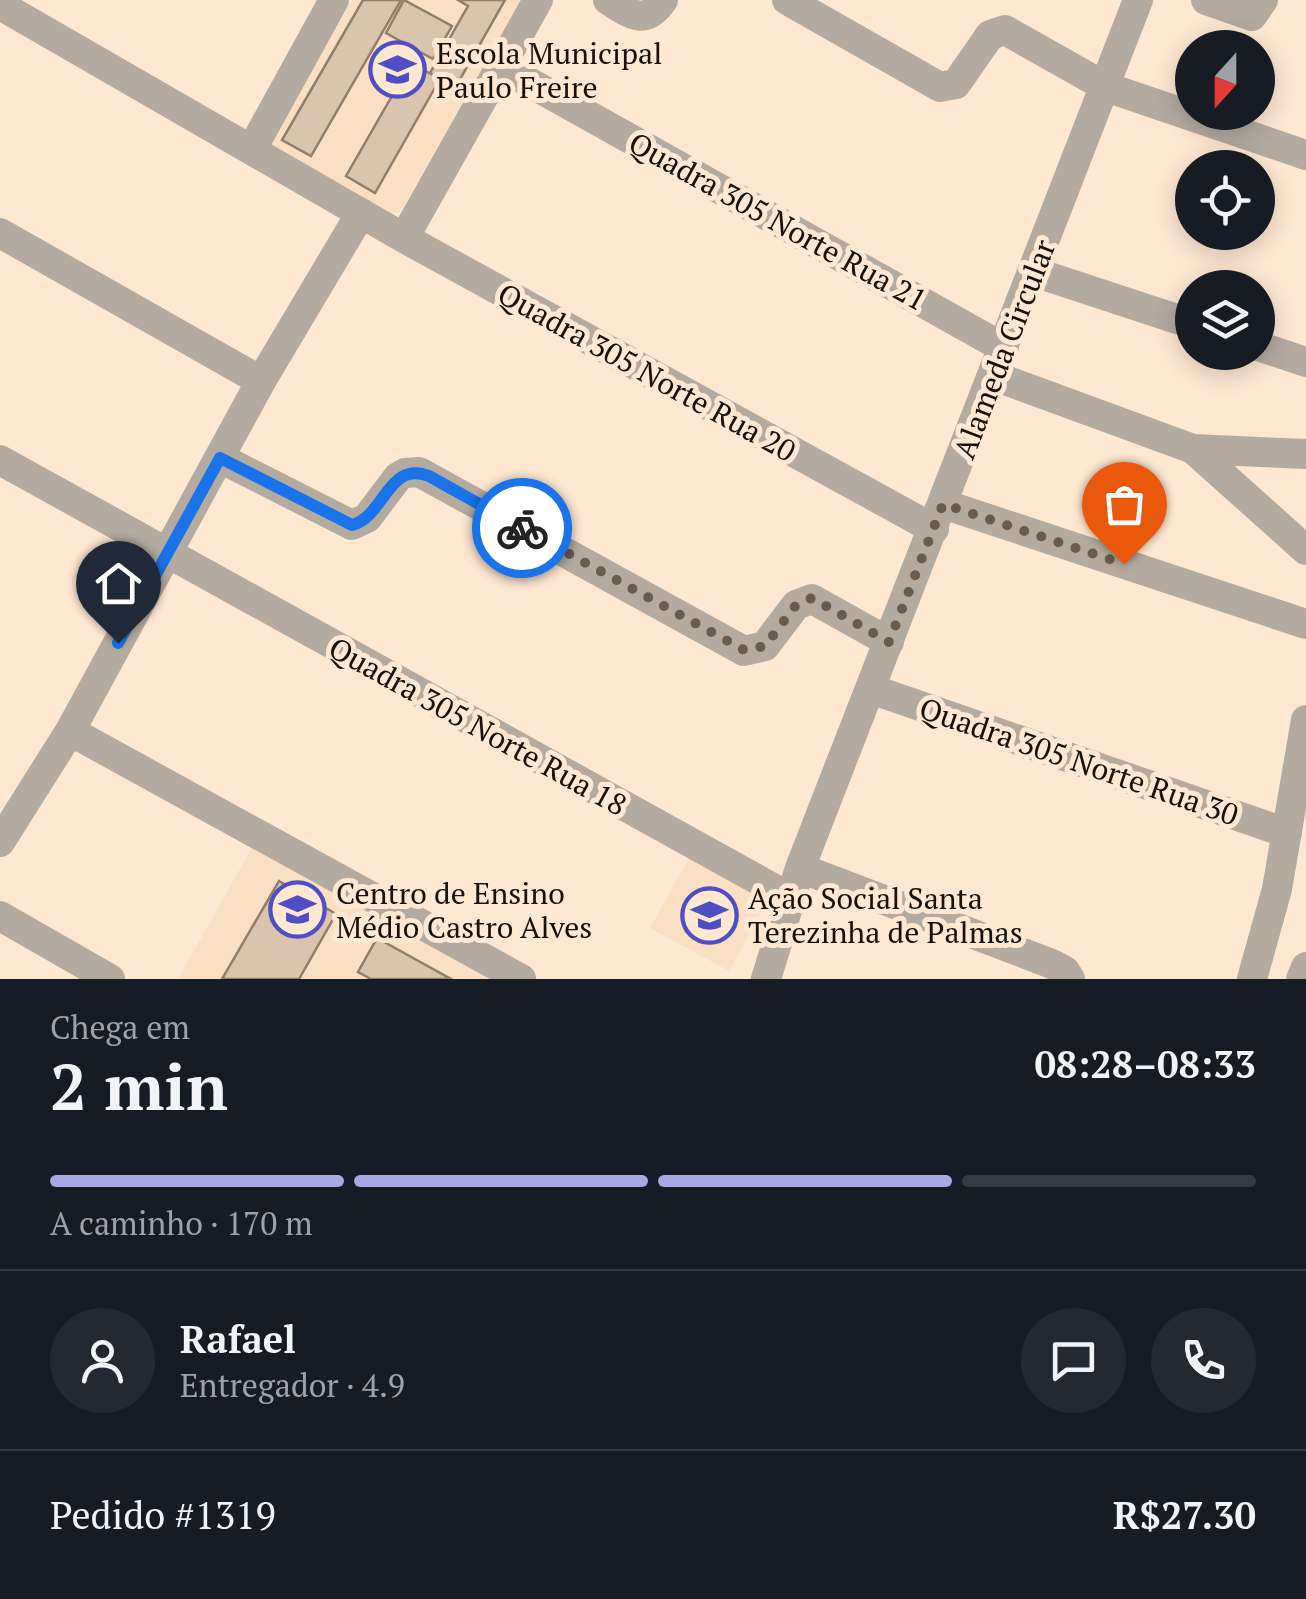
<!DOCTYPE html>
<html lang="pt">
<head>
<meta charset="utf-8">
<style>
  :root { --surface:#171b24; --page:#242831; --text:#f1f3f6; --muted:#9ea1a6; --line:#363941; --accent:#a8a9e0 }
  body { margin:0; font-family:"PT Serif",serif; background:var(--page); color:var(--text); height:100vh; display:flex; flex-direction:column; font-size:38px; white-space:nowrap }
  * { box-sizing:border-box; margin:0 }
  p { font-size:32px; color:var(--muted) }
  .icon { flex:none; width:55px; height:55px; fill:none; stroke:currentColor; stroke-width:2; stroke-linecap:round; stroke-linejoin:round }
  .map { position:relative; height:979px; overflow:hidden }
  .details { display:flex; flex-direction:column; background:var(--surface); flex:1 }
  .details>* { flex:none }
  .needle { width:65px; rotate:201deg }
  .fabs { position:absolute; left:1175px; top:30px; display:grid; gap:20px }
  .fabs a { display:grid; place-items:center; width:100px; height:100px; border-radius:50%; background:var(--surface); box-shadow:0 5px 25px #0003; font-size:50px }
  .pin { position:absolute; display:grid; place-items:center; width:85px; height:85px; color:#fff; margin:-102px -42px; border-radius:50% 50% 50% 0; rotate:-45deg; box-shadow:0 0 10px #0007 }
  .pin .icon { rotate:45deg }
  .courier { position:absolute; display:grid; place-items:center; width:100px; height:100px; margin:-50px; border:8px solid #1a73e8; border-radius:50%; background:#fff; color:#222; box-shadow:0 2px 12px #0007 }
  .summary em { font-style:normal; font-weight:700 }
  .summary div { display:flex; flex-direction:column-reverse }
  .summary { display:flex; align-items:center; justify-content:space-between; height:170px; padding:0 50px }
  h1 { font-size:65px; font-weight:700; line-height:75px }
  .bar { display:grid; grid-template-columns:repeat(4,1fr); gap:15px 10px; align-content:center; height:120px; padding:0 50px }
  .bar i { height:12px; border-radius:8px; background:var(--line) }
  .bar .current { background:var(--accent) }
  .bar p { grid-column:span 4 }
  .line { display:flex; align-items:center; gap:25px; padding:0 50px; border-top:2px solid var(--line) }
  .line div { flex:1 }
  .round { display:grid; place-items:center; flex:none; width:105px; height:105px; border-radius:52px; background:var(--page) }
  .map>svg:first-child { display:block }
  .built { fill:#fadfc2 }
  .building { fill:#dac4ae; stroke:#927f6a; stroke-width:2.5 }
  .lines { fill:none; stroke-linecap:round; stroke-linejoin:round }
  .minor { stroke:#b3aaa0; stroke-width:30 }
  .done { stroke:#695c4f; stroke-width:10; stroke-dasharray:0 18 }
  .route { stroke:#1a73e8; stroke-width:12 }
  .labels { text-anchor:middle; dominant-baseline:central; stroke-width:10; stroke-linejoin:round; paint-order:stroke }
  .poi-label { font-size:30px; fill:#181109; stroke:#ffe8d2; text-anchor:start }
  .street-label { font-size:30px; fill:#181109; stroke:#ffe8d2 }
</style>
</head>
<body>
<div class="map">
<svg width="1306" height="979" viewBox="0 0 1306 979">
  <rect width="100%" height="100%" fill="#ffe8d2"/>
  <path class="built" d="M352,0H522L400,212L391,214L274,147L272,140Z
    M255,842L500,979H178Z
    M689,858L767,901L729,971L650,928Z"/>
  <path class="building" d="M363,0H401L311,156L282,140Z
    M404,0L452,26L433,59L386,33Z
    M458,0H505L455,88L430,73L468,6Z
    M411,63L440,79L375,193L346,176Z
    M279,881L336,914L299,979H222Z
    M377,938L451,979H371L358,972Z"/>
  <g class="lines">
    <path class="minor" d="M608,0C631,14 644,27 663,0
      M787,0L940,87L956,84L990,35L1005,30L1106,87L1306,155
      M1206,0L1252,16L1263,0
      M0,5L404,238L934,529
      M500,66L1004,348
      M252,149L334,0
      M0,233L261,381
      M404,238L538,0
      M1034,272L1192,324
      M1258,346L1306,362
      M994,376L1193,449L1306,454
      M1193,449L1306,550
      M220,458L352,525L367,518L398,477L405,473L419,472L744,651L765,646L796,605L812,599L889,642
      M0,460L789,897
      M943,504L1306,624
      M871,689L1287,833
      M70,731L521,979
      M0,842L70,731L261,381L361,213
      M800,868L1052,964L1065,971L1070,979
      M0,916L110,979
      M766,979L800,868L1138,0
      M1252,979L1277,889L1306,720
      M1301,979L1306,967"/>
  </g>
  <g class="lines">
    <path class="done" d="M522,528L744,650L765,646L796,605L812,598L889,642L943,504L1124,564"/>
    <path class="route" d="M118,643L220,458L352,525C385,516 388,460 429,476L522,528"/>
  </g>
  <defs>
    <symbol id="school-ring" viewBox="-11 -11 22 22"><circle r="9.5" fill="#ffe8d2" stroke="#4f4ec5" stroke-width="1.5"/><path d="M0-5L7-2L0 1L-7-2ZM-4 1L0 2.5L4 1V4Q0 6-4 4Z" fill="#4f4ec5"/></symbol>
  </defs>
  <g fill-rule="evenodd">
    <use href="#school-ring" x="366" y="38" width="63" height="63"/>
    <use href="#school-ring" x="266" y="878" width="63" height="63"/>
    <use href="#school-ring" x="678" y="884" width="63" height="63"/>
  </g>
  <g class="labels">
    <g class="poi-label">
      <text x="436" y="53">Escola Municipal<tspan x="436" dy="34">Paulo Freire</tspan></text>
      <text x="336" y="893">Centro de Ensino<tspan x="336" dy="34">Médio Castro Alves</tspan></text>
      <text x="748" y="898">Ação Social Santa<tspan x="748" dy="34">Terezinha de Palmas</tspan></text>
    </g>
    <g class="street-label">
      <text transform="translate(778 221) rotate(29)">Quadra 305 Norte Rua 21</text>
      <text transform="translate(1004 349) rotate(-69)">Alameda Circular</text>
      <text transform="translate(647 372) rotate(29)">Quadra 305 Norte Rua 20</text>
      <text transform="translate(478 726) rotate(29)">Quadra 305 Norte Rua 18</text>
      <text transform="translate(1079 761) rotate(19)">Quadra 305 Norte Rua 30</text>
    </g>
  </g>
</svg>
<div class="fabs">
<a><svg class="needle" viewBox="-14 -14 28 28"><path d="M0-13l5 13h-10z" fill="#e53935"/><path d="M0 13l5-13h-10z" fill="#9ea1a6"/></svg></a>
<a><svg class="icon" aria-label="locate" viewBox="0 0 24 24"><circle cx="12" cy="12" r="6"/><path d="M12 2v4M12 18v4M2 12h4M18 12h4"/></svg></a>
<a><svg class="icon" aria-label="layers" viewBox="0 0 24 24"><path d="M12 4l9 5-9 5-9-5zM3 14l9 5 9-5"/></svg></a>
</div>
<div class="pin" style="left:1124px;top:564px;background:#ea580c"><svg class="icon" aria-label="bag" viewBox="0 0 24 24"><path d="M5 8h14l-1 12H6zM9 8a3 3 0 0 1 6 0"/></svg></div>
<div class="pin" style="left:118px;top:643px;background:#1f2937"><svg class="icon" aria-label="home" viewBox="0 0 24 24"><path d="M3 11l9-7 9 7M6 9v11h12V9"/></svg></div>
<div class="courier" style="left:522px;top:528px"><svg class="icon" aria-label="bike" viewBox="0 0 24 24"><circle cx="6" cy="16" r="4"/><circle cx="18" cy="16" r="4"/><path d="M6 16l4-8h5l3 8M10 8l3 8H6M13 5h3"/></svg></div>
</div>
<section class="details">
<div class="summary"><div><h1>2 min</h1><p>Chega em</p></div><em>08:28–08:33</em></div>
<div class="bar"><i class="current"></i><i class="current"></i><i class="current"></i><i></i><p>A caminho · 170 m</p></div>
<div class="line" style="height:180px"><a class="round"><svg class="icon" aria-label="person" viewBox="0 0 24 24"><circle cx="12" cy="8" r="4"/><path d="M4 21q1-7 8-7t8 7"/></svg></a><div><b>Rafael</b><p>Entregador · 4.9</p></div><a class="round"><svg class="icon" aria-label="chat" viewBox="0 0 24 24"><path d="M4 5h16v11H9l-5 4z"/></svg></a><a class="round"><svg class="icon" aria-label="phone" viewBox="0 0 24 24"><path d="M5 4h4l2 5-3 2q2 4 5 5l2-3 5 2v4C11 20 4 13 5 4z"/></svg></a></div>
<div class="line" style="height:130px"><div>Pedido #1319</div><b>R$27.30</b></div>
</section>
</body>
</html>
